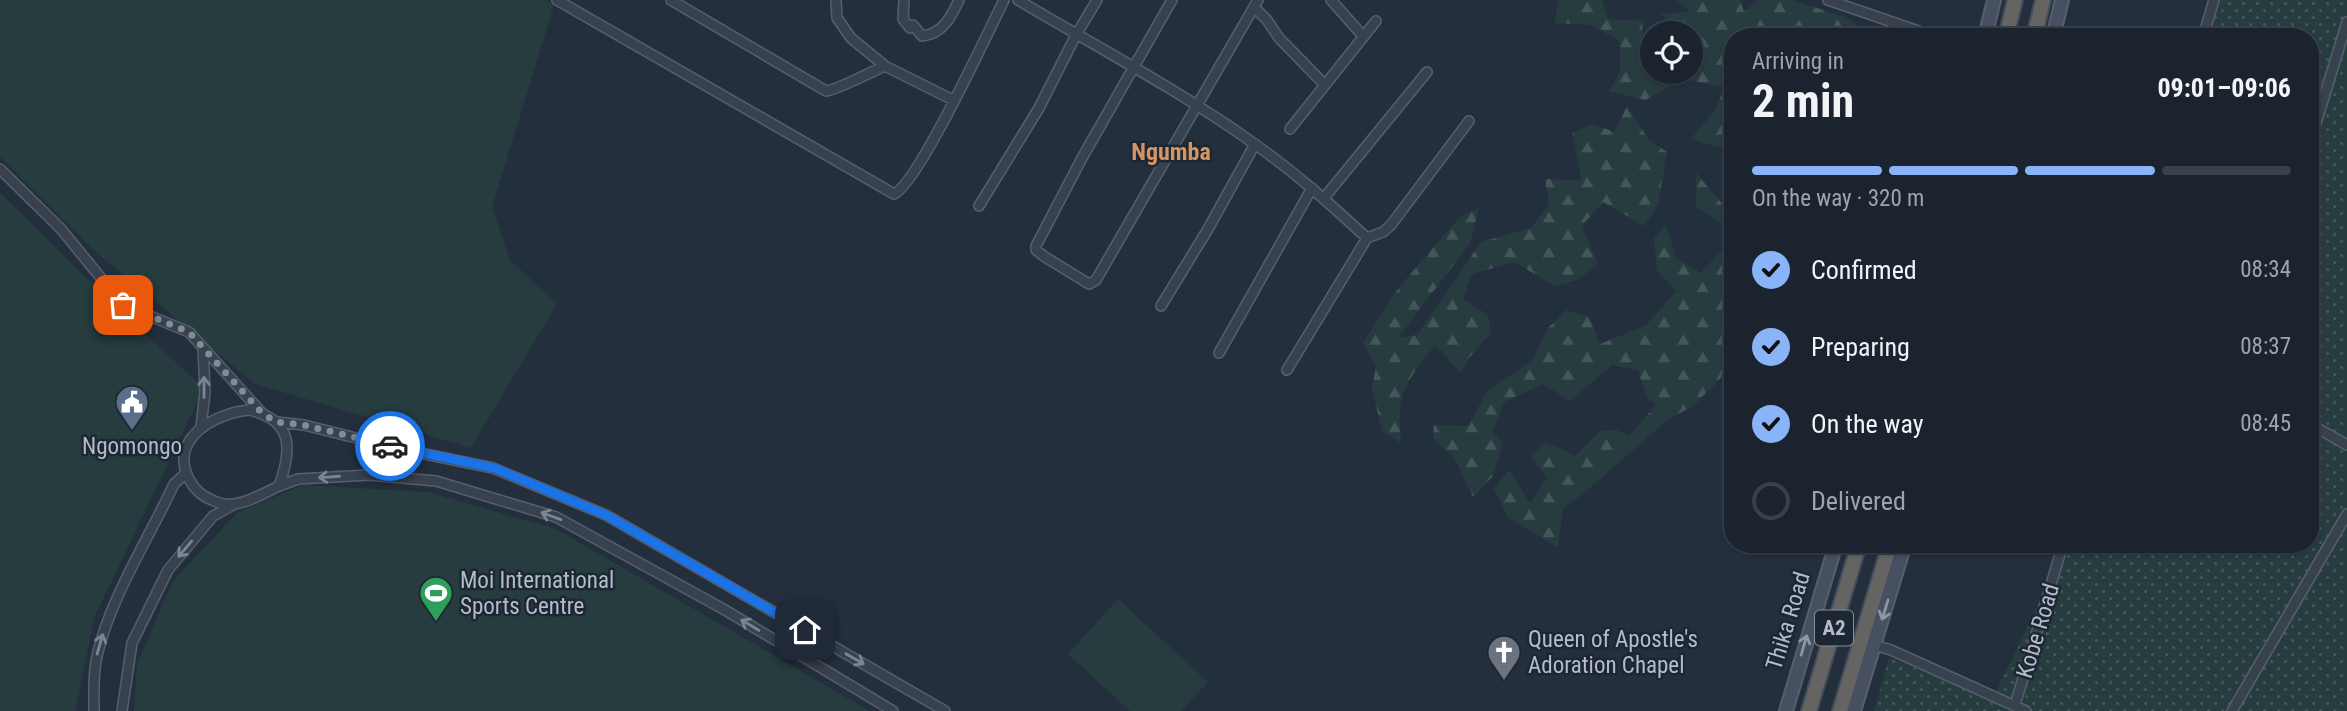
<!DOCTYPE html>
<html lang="en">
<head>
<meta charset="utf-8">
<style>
  :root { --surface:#1b232e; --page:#242b36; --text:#f1f3f6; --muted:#a0a4aa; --line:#39404a; --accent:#8ab4f8 }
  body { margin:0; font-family:"Roboto Condensed",sans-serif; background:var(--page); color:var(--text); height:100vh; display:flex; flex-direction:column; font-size:26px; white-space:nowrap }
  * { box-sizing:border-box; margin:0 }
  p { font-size:23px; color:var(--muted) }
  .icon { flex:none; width:38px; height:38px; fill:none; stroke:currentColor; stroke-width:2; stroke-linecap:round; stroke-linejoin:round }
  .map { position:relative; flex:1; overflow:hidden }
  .panel { position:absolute; left:1724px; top:28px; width:595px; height:525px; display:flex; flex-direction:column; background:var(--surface); border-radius:28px; box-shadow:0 2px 5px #0004,0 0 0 2px var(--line) }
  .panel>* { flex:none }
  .fabs { position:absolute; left:1640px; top:21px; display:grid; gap:14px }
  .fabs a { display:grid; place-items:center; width:63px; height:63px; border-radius:50%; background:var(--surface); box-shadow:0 2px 5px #0004,0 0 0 2px var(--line); font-size:35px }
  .pin { position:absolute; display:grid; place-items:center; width:60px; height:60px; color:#fff; margin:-30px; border-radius:14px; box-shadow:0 4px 10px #0006 }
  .courier { position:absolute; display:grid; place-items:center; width:70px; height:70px; margin:-35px; border:5px solid #1a73e8; border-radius:50%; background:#fff; color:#222; box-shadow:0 2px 9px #0007 }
  .overview em { font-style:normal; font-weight:700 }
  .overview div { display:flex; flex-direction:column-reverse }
  .overview { display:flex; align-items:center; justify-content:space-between; height:119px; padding:0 28px }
  h1 { font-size:46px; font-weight:700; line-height:52px }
  .bar { display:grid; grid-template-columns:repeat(4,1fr); gap:10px 7px; align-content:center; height:84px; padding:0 28px }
  .bar i { height:9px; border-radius:5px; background:var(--line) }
  .bar .selected { background:var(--accent) }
  .bar p { grid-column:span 4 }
  ol { padding:0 28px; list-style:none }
  li { display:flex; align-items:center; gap:21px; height:77px }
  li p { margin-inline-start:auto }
  li .icon { padding:7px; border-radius:50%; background:var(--accent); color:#111; stroke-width:4 }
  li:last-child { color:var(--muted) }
  li i { width:38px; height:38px; border:4px solid var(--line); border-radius:50% }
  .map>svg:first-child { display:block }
  .green { fill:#263c3f }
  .forest { fill:url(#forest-firs) }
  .garden { fill:url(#garden-dots) }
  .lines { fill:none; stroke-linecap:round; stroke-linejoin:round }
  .minor-casing { stroke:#565f6c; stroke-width:12 }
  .secondary-casing { stroke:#565f6c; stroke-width:16 }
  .trunk-casing { stroke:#434c59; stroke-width:18 }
  .minor { stroke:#38414e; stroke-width:9 }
  .secondary { stroke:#465061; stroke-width:12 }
  .trunk { stroke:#656462; stroke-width:14 }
  .oneway { stroke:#7c8592 }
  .oneway2 { stroke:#8e96a5 }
  .done { stroke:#828b98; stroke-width:7; stroke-dasharray:0 12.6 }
  .route { stroke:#1a73e8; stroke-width:9 }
  .labels { text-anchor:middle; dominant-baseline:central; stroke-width:5; stroke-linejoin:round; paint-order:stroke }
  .shield { fill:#1d2633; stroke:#878f9c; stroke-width:2 }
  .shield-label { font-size:21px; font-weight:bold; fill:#b4bcc9 }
  .poi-label { font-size:23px; fill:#b4bcc9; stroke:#1d2633; text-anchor:start }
  .street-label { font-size:23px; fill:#b4bcc9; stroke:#1d2633 }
  .neighbourhood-label { font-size:24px; font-weight:bold; fill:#d59563; stroke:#1d2633 }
</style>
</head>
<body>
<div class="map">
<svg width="2347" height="711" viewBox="0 0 2347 711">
  <defs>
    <pattern id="forest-firs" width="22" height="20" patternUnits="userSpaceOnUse" patternTransform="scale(1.75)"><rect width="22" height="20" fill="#263c3f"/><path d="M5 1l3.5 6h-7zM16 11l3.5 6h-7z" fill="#435659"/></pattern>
    <pattern id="garden-dots" width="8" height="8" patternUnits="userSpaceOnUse" patternTransform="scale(1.75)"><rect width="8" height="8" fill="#263c3f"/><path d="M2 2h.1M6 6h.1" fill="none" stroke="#435659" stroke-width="1.8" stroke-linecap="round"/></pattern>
  </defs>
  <rect width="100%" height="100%" fill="#242f3e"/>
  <path class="green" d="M0,0H546L554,5L492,207L510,260L557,304L471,448L255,384L98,254L0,157Z
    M0,193L133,323L204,388L95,616L75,711H0Z
    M303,485L428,492L556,529L870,711H134L137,664L172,582L237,513Z
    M1118,599L1208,682L1181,711H1130L1068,654Z"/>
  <path class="forest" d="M1558,0H1602L1608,19L1643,21L1640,54L1649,73L1652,71L1690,72V33H1659L1665,17L1659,14L1691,12L1676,0H1740L1744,12L1758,0H1792L1848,18L1872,37H1732V155L1730,151L1691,139L1715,110L1725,87L1684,79L1645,100L1609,91L1620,72V41L1591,25L1555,23Z
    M1627,106L1649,140L1667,152L1658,205L1644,226L1603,202L1582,226L1598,264L1577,280L1555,286L1514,262L1472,274L1463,299L1488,315L1491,333L1468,359L1461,373L1435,345C1405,384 1396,391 1401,443L1382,431L1372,388L1376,366L1363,343L1394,294L1418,265L1460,217L1479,208L1470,243L1398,338L1417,335L1481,242L1531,228L1549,205L1545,179L1582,180L1572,133L1592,124L1615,132Z
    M1696,173L1732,215V341L1730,340L1721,378L1693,406L1667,420L1598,481L1563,509L1558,547L1508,518L1494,489L1509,470L1530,503L1547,477L1530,456L1546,442L1575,456L1600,431L1616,430L1629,436L1656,405L1646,396L1638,370L1612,365L1570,401L1543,384L1504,402L1493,432L1503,443L1493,476L1473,497L1455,459L1433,438L1434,425L1468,426L1488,390L1533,360L1547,329L1566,310L1589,317L1600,344L1645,326L1677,291L1657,271L1654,238L1666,224L1676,258L1701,273L1725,247L1721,223L1696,207Z"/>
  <path class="garden" d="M2210,0H2347V711H1874L1889,657L1992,700L2057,566L2063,544H2310V37H2199Z"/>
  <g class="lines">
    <defs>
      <path id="minor" d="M557,0L894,194C918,184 988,32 1004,0
        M671,0L826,91C835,91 873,71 885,66
        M836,0L837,18L851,38L885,66L953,100
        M904,0L903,19L910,28L913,25L922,36C943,34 951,17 959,0
        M1018,0C1097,47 1181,91 1256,145C1296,173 1331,205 1367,238
        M1172,0L1082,158L1036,246V250L1045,257L1089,284L1096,280L1258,0
        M1331,0L1363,36
        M1828,0L1936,37
        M1254,7L1267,20L1279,38L1325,85
        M2203,37L2214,0
        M1290,129L1376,21
        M2310,143L2347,22
        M0,169L61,229L123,305L189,332L262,413
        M1324,198L1427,72
        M979,206L1039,108L1076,35L1097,0
        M1161,306L1208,229L1255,144
        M1219,353L1312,188
        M1287,370L1367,238L1383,232L1391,225L1469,121
        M249,410C294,420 292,450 279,486C266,492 248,503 233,504C226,505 218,503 212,500C201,496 194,489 189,479C168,438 216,413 249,410Z
        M277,422L304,425L396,448L493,468L606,515L945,711
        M2310,424L2347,445
        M201,427L205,392L203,348
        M279,486L298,479L368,475L436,481L556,517L725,610L893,711
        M1874,645L1891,650L2026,711
        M2015,705L2063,544
        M94,711C94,691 93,671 98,652C111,597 150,536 174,484L186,473
        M122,711L132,643L168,570L213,516L233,505
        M2232,711L2347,514"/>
      <path id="secondary" d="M1985,37L1994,0
        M2053,37L2062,0
        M1786,711L1836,544
        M1854,711L1905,544"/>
      <path id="trunk" d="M2006,37L2015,0
        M2034,37L2043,0
        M1809,711L1859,544
        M1840,711L1890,544"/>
    </defs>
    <use href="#minor" class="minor-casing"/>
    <use href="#secondary" class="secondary-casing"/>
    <use href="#trunk" class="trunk-casing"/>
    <use href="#minor" class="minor"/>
    <use href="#secondary" class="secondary"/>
    <use href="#trunk" class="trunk"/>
  </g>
  <defs><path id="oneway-shaft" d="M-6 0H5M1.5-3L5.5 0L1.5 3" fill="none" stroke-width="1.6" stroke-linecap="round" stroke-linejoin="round" transform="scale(1.75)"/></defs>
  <g class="oneway">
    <use href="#oneway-shaft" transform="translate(204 387) rotate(-90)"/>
    <use href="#oneway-shaft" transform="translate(329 477) rotate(176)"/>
    <use href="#oneway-shaft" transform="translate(551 516) rotate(-160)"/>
    <use href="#oneway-shaft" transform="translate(185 549) rotate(130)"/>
    <use href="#oneway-shaft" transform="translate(750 625) rotate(-149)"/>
    <use href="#oneway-shaft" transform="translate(100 644) rotate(-74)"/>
    <use href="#oneway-shaft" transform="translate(855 659) rotate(30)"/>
  </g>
  <g class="oneway2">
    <use href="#oneway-shaft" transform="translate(1885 610) rotate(107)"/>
    <use href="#oneway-shaft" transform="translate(1804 645) rotate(-74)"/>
  </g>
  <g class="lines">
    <path class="done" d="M123,305L189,332L262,413L276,422L304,425L390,446"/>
    <path class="route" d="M390,446L494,468L606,515L805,630"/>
  </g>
  <defs>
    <symbol id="civic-pin" viewBox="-11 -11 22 30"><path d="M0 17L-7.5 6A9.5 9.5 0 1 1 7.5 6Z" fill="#5c6f8a" stroke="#1d2633"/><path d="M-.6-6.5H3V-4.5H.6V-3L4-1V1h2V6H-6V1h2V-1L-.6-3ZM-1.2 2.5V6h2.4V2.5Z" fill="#fff"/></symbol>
    <symbol id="stadium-pin" viewBox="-11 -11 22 30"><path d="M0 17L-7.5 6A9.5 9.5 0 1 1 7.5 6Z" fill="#2e9e5b" stroke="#1d2633"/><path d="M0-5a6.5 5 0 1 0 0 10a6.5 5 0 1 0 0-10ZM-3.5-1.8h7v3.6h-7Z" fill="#fff"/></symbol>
    <symbol id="church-pin" viewBox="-11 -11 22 30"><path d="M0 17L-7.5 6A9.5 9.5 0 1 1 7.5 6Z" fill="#6b7280" stroke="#1d2633"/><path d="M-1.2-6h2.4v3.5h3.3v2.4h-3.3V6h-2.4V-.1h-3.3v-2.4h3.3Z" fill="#fff"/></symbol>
  </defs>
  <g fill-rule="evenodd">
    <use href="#civic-pin" x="113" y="383" width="38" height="52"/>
    <use href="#stadium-pin" x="417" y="574" width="38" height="52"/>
    <use href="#church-pin" x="1485" y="633" width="38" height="52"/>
  </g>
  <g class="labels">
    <rect class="shield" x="1815" y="610.5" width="38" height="35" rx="5"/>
    <g class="shield-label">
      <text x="1834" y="628">A2</text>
    </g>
    <g class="poi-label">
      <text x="132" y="446" text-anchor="middle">Ngomongo</text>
      <text x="460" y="580">Moi International<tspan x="460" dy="26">Sports Centre</tspan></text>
      <text x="1528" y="639">Queen of Apostle's<tspan x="1528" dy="26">Adoration Chapel</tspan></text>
    </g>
    <g class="street-label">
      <text transform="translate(1788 621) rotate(-73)">Thika Road</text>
      <text transform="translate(2038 631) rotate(-73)">Kobe Road</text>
    </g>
    <g class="neighbourhood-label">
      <text x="1171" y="152">Ngumba</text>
    </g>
  </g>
</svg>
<div class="fabs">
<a><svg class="icon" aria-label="locate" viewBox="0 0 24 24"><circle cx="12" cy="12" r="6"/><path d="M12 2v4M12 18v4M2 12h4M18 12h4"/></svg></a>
</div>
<div class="pin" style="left:123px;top:305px;background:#ea580c"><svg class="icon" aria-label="bag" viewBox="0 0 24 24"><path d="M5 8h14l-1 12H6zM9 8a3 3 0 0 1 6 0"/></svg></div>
<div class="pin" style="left:805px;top:630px;background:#1f2937"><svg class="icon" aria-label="home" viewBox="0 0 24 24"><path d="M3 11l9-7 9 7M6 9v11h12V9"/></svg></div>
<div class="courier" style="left:390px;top:446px"><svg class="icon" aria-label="car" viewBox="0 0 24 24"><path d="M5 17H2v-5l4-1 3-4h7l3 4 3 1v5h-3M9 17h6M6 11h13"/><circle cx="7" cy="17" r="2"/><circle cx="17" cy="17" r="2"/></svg></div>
<section class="panel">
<div class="overview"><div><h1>2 min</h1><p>Arriving in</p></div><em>09:01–09:06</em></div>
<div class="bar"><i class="selected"></i><i class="selected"></i><i class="selected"></i><i></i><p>On the way · 320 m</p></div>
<ol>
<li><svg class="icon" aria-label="check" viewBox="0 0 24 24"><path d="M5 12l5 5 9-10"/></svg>Confirmed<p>08:34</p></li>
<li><svg class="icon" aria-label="check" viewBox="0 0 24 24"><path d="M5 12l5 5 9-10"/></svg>Preparing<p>08:37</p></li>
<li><svg class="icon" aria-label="check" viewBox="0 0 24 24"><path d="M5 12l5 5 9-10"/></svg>On the way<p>08:45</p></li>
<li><i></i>Delivered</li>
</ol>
</section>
</div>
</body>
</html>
